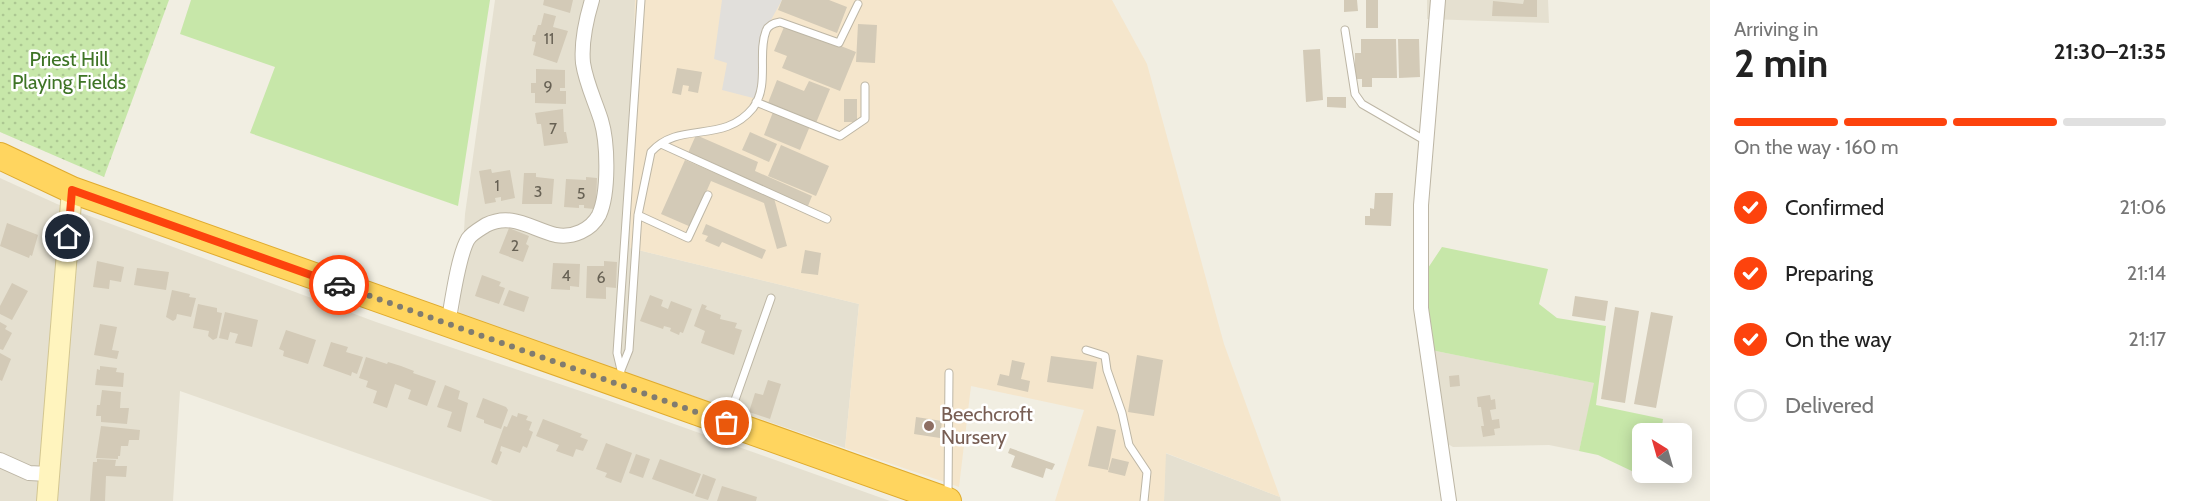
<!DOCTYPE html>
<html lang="en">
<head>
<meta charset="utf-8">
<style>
  :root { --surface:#fff; --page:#f6f6f6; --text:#222; --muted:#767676; --line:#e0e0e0; --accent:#fd430d }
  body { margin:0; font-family:Cabin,sans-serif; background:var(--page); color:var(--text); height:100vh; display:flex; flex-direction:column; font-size:22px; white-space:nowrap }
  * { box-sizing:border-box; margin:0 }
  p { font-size:20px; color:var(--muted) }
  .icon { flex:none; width:33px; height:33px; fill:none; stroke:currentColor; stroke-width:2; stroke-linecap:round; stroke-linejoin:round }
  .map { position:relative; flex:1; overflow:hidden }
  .drawer { display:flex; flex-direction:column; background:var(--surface); width:480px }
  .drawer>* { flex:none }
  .needle { width:39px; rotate:323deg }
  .controls { position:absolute; left:1632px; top:423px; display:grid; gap:12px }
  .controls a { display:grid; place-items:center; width:60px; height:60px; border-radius:9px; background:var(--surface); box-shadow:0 3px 15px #0003; font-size:30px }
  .pin { position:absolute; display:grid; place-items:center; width:51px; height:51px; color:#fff; margin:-26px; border:3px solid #fff; border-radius:50%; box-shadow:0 2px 6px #0007 }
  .courier { position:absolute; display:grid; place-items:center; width:60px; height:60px; margin:-30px; border:4px solid #fd430d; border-radius:50%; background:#fff; color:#222; box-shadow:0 2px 8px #0007 }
  .headline em { font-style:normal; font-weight:700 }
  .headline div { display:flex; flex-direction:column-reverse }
  .headline { display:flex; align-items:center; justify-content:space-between; height:102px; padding:0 24px }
  h1 { font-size:39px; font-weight:700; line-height:45px }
  .bar { display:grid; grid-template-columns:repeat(4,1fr); gap:9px 6px; align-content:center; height:72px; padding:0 24px }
  .bar i { height:8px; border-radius:4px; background:var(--line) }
  .bar .current { background:var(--accent) }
  .bar p { grid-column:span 4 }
  ol { padding:0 24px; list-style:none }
  li { display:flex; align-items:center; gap:18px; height:66px }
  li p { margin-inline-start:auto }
  li .icon { padding:6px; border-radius:50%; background:var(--accent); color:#fff; stroke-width:4 }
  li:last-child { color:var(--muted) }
  li i { width:33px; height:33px; border:3px solid var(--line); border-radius:50% }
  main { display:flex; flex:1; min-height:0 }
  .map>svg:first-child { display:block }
  .residential { fill:#e5e0d0 }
  .commercial { fill:#f5e6cc }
  .green { fill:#c7e7a9 }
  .park { fill:url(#park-dots) }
  .parking { fill:#e1dfdb }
  .building { fill:#d3cab7 }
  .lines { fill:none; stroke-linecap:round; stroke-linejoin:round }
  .lane-casing { stroke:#bdb6a5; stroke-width:9 }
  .street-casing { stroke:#bdb6a5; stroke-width:16 }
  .secondary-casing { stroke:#d3c691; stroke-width:22 }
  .highway-casing { stroke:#dfab2f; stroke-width:28 }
  .lane { stroke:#fff; stroke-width:7 }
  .street { stroke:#fff; stroke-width:14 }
  .secondary { stroke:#fff4be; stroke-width:20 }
  .highway { stroke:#ffd55f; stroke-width:26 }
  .done { stroke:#807c70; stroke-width:6; stroke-dasharray:0 10.8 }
  .route { stroke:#fd430d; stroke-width:8 }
  .education-dot { fill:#8d6e63; stroke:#fff; stroke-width:2 }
  .labels { text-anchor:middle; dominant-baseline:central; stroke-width:5; stroke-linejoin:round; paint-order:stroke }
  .number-label { font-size:16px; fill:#676154 }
  .park-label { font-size:20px; fill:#3e7426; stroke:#fff }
  .education-label { font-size:20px; fill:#785e54; stroke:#fff; text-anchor:start }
</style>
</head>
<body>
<main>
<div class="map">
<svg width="1710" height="501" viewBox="0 0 1710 501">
  <defs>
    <pattern id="park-dots" width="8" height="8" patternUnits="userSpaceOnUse" patternTransform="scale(1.5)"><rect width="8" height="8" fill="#c7e7a9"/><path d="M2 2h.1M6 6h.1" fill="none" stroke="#acc792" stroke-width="1.8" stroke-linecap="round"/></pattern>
  </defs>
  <rect width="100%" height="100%" fill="#f1eee2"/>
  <path class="residential" d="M495,0H635L630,248L859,304L845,448L459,316L465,214Z
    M1427,0H1548L1549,23L1427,19Z
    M0,178L57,204L376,322L604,399L890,501H493L180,391L173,501H0Z
    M1431,350L1595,383L1579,451L1549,445L1453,447L1446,443Z
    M1165,453L1280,497L1281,501H1164Z"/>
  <path class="commercial" d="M635,0H1112L1147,64L1224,344L1280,497L1166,453L1164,501H1055L1084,410L971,386L959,487L845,448L859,304L630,248Z"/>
  <path class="green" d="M191,0H490L458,206L250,133L275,67L180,34Z
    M1442,247L1548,269L1539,304L1557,318L1606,326L1596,405L1663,419L1661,433L1642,434V472L1656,473L1655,482L1598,455L1579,451L1594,383L1431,350L1428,305V268Z"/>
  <path class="park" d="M0,0H169L104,177L0,132Z"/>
  <path class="parking" d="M722,0H782L766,29L757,99L722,90L727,63L714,59Z"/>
  <path class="building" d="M544,0H573L570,13L543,5Z
    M782,0H829L847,7L837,33L778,10Z
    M1344,0H1357L1358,11L1344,12Z
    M1366,0H1378V28H1366Z
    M1524,0H1537V17L1492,16L1493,1L1523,4Z
    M544,13L556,16L553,27L568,31L557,63L533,55L536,42L532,41L533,35H535L538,25H541Z
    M858,24L877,25L875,63L856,62Z
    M784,27L797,32L798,29L856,52L840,91L782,68L787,56L774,51Z
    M1361,39H1396L1397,78H1372V87H1362V79H1355V53H1361Z
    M1398,39H1419L1420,77L1399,78Z
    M1320,49L1323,100L1306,102L1303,50Z
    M677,68L702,72L698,93L688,91L689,86L683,85L681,95L672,93Z
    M536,69L565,70V88H560V91H566V104L535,103V93H531V83H536Z
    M777,80L804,91L809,81L830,89L816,123L768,103Z
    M1327,97H1346V108L1327,107Z
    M844,99H857V122H844Z
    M563,109L564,132H566L568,143L544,146L541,124H537L535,113Z
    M773,112L810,126L800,150L764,135Z
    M750,132L777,144L769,162L742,150Z
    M696,135L758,162L755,171L812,196L808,206L688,153Z
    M781,145L829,166L816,196L768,176Z
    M685,160L774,198L787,246L777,249L764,203L711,181L691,227L661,214Z
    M491,169L492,173L510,170L515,198L501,201V197L495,198L496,202L485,204L479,171Z
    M524,173H536V177L554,179L552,204H522Z
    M586,177L597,178L596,205H594V209L584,208V205H579V208L564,207L566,179L586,180Z
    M1375,193H1393L1391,226L1365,225V216H1370V208L1374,209Z
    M7,223L38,235L32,256L30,255L29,258L0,246Z
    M706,224L766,250L762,259L722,242L719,247L705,241L708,236L702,234Z
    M509,228L529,236L526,244L529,246L523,262L499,253Z
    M805,250L821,253L818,275L801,273Z
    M97,261L124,267L121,282L110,280L109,289L93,287Z
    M604,261L617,262L616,288L606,287V299L586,298L587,266H604Z
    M553,263L580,264L579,287L570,286V290L551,289Z
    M137,268L169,272L166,290L134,285Z
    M482,275L501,282L499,286L505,288L499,304L475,296Z
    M12,283L28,291L12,320L0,314V306Z
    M172,290L190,294L189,297L196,298L191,317L177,314L176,319L173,321L166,317Z
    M509,290L529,297L524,312L503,305Z
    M650,295L663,300L661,306L668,309L671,301L692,309L683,333L680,332L679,335L670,331L671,328L664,326L663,329L640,321Z
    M1575,296L1608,301L1605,321L1572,316Z
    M198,304L217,308V312L222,313L217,338L213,340L208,336L209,331L193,328Z
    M702,304L707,306L705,309L721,315L720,319L737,323L735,328L742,330L734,355L701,343L705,331L694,326Z
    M1615,307L1639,311L1625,403L1601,399Z
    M225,312L258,320L252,347L235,343L238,334L230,332L228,340L219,338Z
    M1651,312L1673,316L1656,408L1634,404Z
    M0,322L7,326L5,329L12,333L3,350L0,349Z
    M100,324L117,327L112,350L119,351L117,359L94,355Z
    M286,330L316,340L308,364L283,356L284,351L279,349Z
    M331,342L348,347L346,352L363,357L357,374L352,372L351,376L323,366Z
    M0,353L11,359L2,381L0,380Z
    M1137,355L1163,360L1154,416L1128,412Z
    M1051,356L1097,362L1093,389L1047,382Z
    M366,357L387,364L388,362L401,366L414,371L413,373L436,381L427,406L408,399L411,390L395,384L387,408L373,403L377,391L366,387L368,381L359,378Z
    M1012,360L1025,363L1021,379L1030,381L1028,392L997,385L1000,374L1009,376Z
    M100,366L117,368L116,372L124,373L123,387L95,385L97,369L100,370Z
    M1459,375L1460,386L1450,387L1449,376Z
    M768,380L781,384L770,419L749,412L755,393L763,395Z
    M445,385L460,391L458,399L468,403L461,432L447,427L452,412L437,407Z
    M102,390L121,392L120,408H129L127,424L101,422V416H96L97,405H100Z
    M1490,395L1491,400L1495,399L1496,409L1490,410L1492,420L1499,419L1500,428L1494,429L1495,435L1483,437L1481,426H1484L1481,407H1478L1477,397Z
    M483,398L506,407L508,410L501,429L484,423V420L476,417Z
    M518,413L528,416L526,420L532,422L529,430L533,432L527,448L523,446L520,453L501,446L500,451L502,452L497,465L491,462L504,426L507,427L512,415L517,417Z
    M916,417L942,421L940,438L914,434Z
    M543,419L582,434L580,437L588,440L583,451L576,449L573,457L556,451L559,445L536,436Z
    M101,426L140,430L139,440H129L128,446H121L120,456H118V459L96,458Z
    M1097,426L1116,430L1108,470L1088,466Z
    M606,443L632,453L621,483L605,477L607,473L596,469Z
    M1010,448L1055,464L1052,470L1046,468L1043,478L1011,467L1015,456L1008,453Z
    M636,454L650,459L643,478L629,473Z
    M1112,458L1129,462L1125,476L1108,472Z
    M97,459L116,460L115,466H127L126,477L106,476L105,501H90L93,462H97Z
    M660,459L701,474L693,494L652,479Z
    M703,474L716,479L708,500L695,496Z
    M722,486L757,497L756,501H717Z"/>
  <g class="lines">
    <defs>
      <path id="lane" d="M1345,30L1355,94L1362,104L1426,141
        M756,102L840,136L865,119V86
        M661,144L827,219
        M638,215L688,238L708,195
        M1086,350L1105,356L1107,370L1122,413L1129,445L1147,472L1144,501
        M621,370L617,353L641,0
        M620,378L621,370L629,350L638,215L651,152C680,120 723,145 753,108C770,85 757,54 766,31C768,25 774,23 780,22L839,43L858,4
        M729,417L771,298
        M948,495L949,373"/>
      <path id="street" d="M1438,0L1421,205V308L1449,501
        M448,324C452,303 458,256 468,239C472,233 480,229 486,225C512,212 531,229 556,235C573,238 591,230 599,215C609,193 608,143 601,120C595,101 586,83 583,63C581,42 586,20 592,0
        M0,460L29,473L48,474"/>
      <path id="secondary" d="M47,501L72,190"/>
      <path id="highway" d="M0,156L72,190L948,501"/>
    </defs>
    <use href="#lane" class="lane-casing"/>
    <use href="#street" class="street-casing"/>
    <use href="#secondary" class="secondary-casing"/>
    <use href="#highway" class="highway-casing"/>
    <use href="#lane" class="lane"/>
    <use href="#street" class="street"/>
    <use href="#secondary" class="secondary"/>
    <use href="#highway" class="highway"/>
  </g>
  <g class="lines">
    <path class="done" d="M339,285L727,423"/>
    <path class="route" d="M68,237L72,190L339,285"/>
  </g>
  <circle class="education-dot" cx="929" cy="426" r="6"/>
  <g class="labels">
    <g class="number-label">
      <text x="549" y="38">11</text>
      <text x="548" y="86">9</text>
      <text x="553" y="128">7</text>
      <text x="497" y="185">1</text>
      <text x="538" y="191">3</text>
      <text x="581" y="193">5</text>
      <text x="515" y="245">2</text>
      <text x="566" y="275">4</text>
      <text x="601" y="277">6</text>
    </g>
    <g class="park-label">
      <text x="69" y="59">Priest Hill<tspan x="69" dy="23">Playing Fields</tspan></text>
    </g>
    <g class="education-label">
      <text x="941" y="414">Beechcroft<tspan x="941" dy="23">Nursery</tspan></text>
    </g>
  </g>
</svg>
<div class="controls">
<a><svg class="needle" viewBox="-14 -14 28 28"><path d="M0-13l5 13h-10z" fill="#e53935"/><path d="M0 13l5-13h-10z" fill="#767676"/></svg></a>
</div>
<div class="pin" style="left:727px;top:423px;background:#ea580c"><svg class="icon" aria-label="bag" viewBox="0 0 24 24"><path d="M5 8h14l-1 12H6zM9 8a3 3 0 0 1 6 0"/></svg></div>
<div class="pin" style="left:68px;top:237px;background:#1f2937"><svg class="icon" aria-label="home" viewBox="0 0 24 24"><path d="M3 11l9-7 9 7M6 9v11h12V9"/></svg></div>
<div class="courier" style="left:339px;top:285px"><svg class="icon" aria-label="car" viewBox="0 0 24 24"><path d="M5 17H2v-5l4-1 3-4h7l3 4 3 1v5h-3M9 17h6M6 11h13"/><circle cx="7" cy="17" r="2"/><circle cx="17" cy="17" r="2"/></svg></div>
</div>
<section class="drawer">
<div class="headline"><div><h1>2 min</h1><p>Arriving in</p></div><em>21:30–21:35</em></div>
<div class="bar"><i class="current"></i><i class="current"></i><i class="current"></i><i></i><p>On the way · 160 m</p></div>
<ol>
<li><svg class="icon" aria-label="check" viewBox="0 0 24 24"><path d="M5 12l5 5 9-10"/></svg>Confirmed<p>21:06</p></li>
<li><svg class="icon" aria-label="check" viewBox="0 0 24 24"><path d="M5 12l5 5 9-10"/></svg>Preparing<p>21:14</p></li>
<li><svg class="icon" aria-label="check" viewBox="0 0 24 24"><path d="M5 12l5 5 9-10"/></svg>On the way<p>21:17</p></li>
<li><i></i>Delivered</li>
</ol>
</section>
</main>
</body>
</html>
